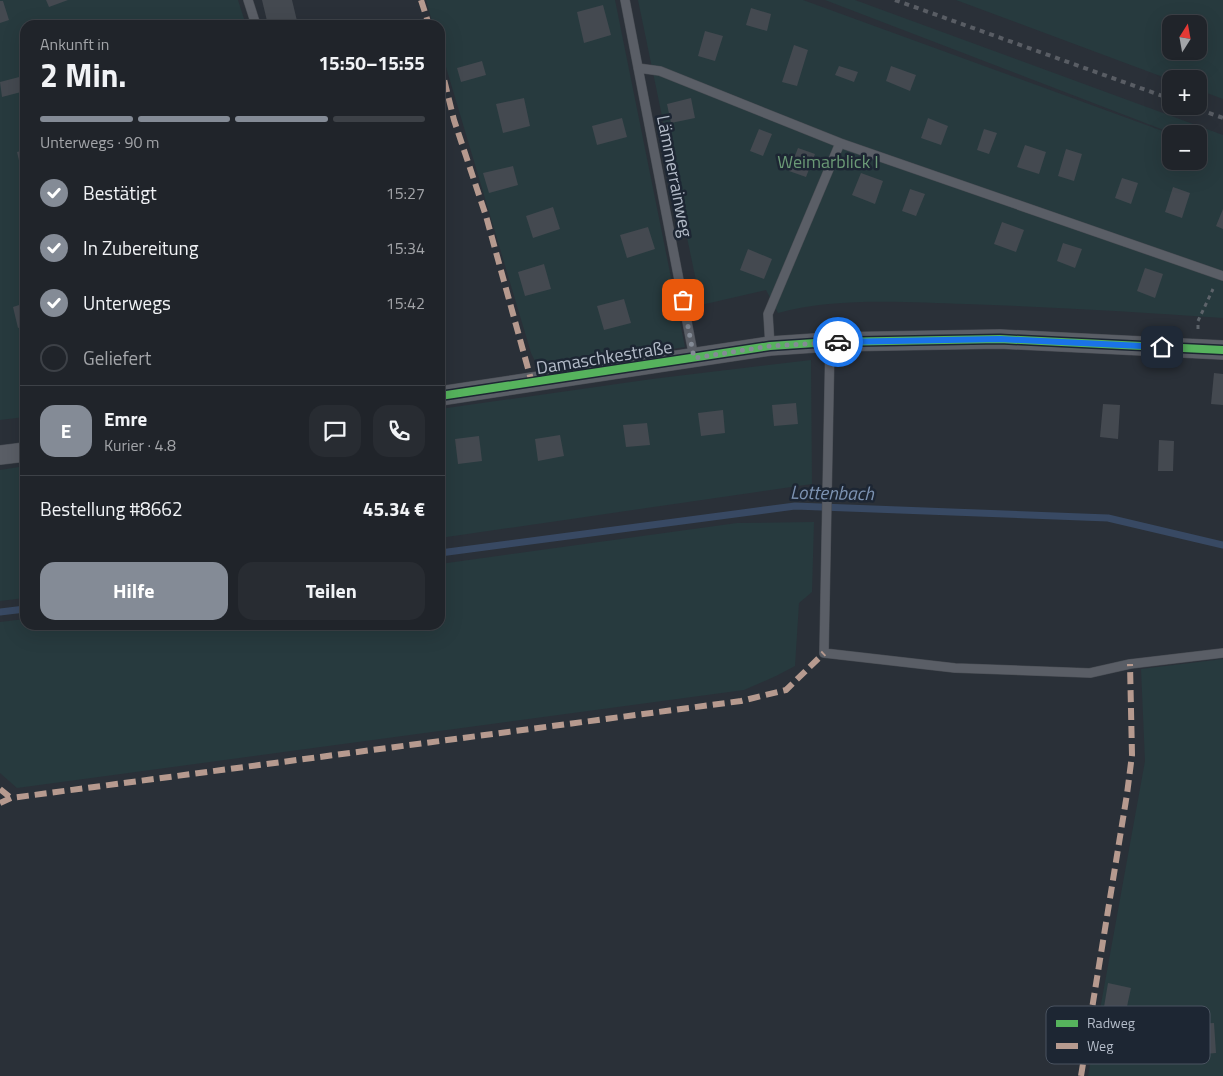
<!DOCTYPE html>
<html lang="de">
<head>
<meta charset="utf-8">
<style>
  :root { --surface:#20242a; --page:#282c32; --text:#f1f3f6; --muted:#a2a4a8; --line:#3d4147; --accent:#848b96 }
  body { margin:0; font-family:"Titillium Web",sans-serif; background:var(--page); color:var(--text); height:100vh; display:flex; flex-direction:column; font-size:19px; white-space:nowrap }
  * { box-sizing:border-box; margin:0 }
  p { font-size:16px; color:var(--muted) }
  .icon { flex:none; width:28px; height:28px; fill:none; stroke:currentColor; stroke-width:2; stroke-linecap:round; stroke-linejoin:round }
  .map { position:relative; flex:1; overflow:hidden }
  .side { position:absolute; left:20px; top:20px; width:425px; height:610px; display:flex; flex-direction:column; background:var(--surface); border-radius:15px; box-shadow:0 5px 20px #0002,0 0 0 1px var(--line) }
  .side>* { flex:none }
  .needle { width:32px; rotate:11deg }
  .fabs { position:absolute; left:1162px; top:15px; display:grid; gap:10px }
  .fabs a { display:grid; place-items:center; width:45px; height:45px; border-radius:10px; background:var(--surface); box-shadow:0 5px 20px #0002,0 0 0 1px var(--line); font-size:25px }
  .pin { position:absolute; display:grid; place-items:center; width:42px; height:42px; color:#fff; margin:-21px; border-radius:10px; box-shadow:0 2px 8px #0006 }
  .courier { position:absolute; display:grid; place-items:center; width:50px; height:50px; margin:-25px; border:4px solid #1a73e8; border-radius:50%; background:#fff; color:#222; box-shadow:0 1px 6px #0007 }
  .headline em { font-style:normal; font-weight:700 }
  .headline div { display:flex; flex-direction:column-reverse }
  .headline { display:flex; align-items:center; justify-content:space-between; height:85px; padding:0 20px }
  h1 { font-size:32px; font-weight:700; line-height:38px }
  .bar { display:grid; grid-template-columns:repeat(4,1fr); gap:8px 5px; align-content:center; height:60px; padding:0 20px }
  .bar i { height:6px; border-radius:4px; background:var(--line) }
  .bar .current { background:var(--accent) }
  .bar p { grid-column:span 4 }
  .line { display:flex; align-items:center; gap:12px; padding:0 20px; border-top:1px solid var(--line) }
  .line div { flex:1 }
  .round { display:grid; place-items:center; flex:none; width:52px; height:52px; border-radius:15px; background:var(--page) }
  ol { padding:0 20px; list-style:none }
  li { display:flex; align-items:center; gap:15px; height:55px }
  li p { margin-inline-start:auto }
  li .icon { padding:5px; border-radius:50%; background:var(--accent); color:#fff; stroke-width:4 }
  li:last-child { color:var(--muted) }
  li i { width:28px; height:28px; border:2px solid var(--line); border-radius:50% }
  .cta { display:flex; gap:10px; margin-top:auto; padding:10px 20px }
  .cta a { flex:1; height:58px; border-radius:15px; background:var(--accent); color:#fff; font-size:20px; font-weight:700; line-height:58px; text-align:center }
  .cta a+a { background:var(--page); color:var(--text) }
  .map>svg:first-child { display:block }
  .green { fill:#273a3e; fill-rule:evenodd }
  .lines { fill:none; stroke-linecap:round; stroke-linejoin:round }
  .stream { stroke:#384963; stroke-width:7 }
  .building { fill:#444950 }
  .lane-casing { stroke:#484c53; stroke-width:10 }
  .street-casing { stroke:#484c53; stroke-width:20 }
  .path { stroke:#5d636a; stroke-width:3; stroke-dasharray:4 4; stroke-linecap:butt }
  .lane { stroke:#5a5e66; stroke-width:9 }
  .street { stroke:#5a5e66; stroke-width:19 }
  .rail { stroke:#595d64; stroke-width:4; stroke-dasharray:5 5; stroke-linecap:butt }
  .quiet { stroke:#b69a8f; stroke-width:6; stroke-dasharray:12 6; stroke-linecap:butt }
  .cycleway-casing { stroke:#1d2633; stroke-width:11 }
  .cycleway { stroke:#56b35d; stroke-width:8 }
  .done { stroke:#848b96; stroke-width:5; stroke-dasharray:0 9 }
  .route { stroke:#1a73e8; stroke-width:6 }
  .labels { text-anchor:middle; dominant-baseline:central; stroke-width:5; stroke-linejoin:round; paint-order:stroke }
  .park-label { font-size:18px; fill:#6b9a76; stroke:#1d2633 }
  .street-label { font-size:18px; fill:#b4bcc9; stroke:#1d2633 }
  .water-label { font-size:19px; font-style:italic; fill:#7c92b1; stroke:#1d2633 }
  .key { fill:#1d2633; stroke:#4a5360; stroke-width:1 }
  .key-label { font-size:14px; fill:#b4bcc9 }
</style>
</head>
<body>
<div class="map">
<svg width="1223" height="1076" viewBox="0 0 1223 1076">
  <rect width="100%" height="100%" fill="#2a3038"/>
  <path class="green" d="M0,0H238L246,25H25V417L0,420Z
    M426,0H615L685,347L539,369L531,353L440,47V25H433Z
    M638,0H803L1171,134V161H1199V134H1174L825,0H855L1223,135V318C1137,312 1052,307 966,304C907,302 834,297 778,313L766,290L701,305Z
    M956,0H1223V99L1199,90V79L1171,80ZM1171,24H1199V51H1171Z
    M811,360L812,484L440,538V409L652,379Z
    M25,466V598L0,601V470Z
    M814,522L812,592L799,603L795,666L776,676L744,690L17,788L0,773V622L25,619V625H440V564L737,523Z
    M1223,659V1076H1088L1145,761L1141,669Z"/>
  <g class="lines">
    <path class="stream" d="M440,553L795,506L1108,518L1223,545
      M0,612L25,609"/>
  </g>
  <path class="building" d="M46,0H68L49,7Z
    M262,0H292L298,25H268Z
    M0,1H3L9,20L0,23Z
    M603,5L611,35L584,43L577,12Z
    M751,8L771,14L767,31L746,25Z
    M705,31L723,36L715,61L698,56Z
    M794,45L808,50L797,86L782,82Z
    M482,61L486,75L461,82L457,68Z
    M839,66L858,72L854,82L835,75Z
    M891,66L916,75L910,91L886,81Z
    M23,76L25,91L2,97L0,82Z
    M524,98L530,126L503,133L496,104Z
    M691,98L695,118L671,123L667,104Z
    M622,118L627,137L597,145L592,126Z
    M928,118L948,126L941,145L921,138Z
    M759,129L772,134L763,156L750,151Z
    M984,129L997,133L989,154L977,150Z
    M1025,145L1046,152L1039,174L1017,167Z
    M798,148L815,154L806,177L789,171Z
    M1066,149L1082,154L1074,181L1058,176Z
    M25,150V168L21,169L17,152Z
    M513,166L518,185L489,193L483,173Z
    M861,173L883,181L875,204L852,195Z
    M1122,178L1138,183L1131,204L1115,198Z
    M1173,187L1190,193L1182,218L1165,212Z
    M910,189L925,194L916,216L902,211Z
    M553,207L560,229L533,238L526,216Z
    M1223,209V229L1216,226Z
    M1002,222L1024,230L1016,252L994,244Z
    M648,227L655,249L627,258L620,235Z
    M1063,243L1082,249L1075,268L1057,261Z
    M748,249L772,259L764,279L740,270Z
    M544,264L551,289L525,296L518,272Z
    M1145,268L1163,274L1155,298L1137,291Z
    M624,299L631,323L604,330L597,306Z
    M25,303V326L18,328L13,307Z
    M1214,373L1223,374V405L1211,404Z
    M796,403L798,424L774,426L772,405Z
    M1103,404L1120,405L1118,439L1100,437Z
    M723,410L725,433L701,436L698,413Z
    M647,423L650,445L626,447L623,425Z
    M560,435L564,456L538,461L535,439Z
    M479,436L482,461L458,464L455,439Z
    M1159,440L1174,441L1173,471H1158Z
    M1108,983L1131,988L1126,1011L1104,1007Z
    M1214,1023L1216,1053L1194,1055L1192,1024Z"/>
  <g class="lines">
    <defs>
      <path id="lane" d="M248,0L256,25
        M625,0L694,358
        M638,68L660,71L840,143L1223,276
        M830,342L824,653L955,668L1090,673L1130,664L1223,653
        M770,346L768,314L840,143"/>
      <path id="street" d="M440,396L770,346L830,342L1000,339L1223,350
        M0,455L25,452"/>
    </defs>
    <use href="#lane" class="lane-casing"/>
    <use href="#street" class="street-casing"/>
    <path class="path" d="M1198,329V321L1213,289"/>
    <use href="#lane" class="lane"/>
    <use href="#street" class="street"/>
    <path class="rail" d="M895,0L1171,99
      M1190,106L1223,118"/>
    <path class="quiet" d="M421,0L429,25
      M440,63L454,120L486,216L532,383
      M0,789L11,798
      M0,803L11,798L741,701L786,690L824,653
      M1081,1076L1127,794L1132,755L1130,664"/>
    <defs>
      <path id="cycleway" d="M440,396L770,346L830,342L1000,339L1223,350"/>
    </defs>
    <use href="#cycleway" class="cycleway-casing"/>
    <use href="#cycleway" class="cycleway"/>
  </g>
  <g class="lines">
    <path class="done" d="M683,300L694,358L770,346L838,342"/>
    <path class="route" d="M838,342L1000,339L1162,347"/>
  </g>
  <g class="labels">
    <g class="park-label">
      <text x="828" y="161">Weimarblick I</text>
    </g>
    <g class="street-label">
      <text transform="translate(675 176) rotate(79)">Lämmerrainweg</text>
      <text transform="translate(604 357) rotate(-9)">Damaschkestraße</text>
    </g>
    <g class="water-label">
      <text transform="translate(832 492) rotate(1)">Lottenbach</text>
    </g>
  </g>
  <rect x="1046" y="1006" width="164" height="58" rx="8" class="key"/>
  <rect x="1056" y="1020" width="22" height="7" fill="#56b35d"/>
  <rect x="1056" y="1043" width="22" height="6" fill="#b69a8f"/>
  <g class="key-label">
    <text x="1087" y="1028">Radweg</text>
    <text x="1087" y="1051">Weg</text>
  </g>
</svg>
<div class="fabs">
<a><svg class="needle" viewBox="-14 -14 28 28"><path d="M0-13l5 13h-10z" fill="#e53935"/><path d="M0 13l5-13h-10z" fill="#a2a4a8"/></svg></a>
<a>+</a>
<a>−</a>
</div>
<div class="pin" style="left:683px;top:300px;background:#ea580c"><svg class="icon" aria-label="bag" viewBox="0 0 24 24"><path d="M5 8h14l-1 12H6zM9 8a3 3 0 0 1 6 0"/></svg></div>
<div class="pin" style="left:1162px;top:347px;background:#1f2937"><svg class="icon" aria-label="home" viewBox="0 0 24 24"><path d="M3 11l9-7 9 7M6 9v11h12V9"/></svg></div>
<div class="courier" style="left:838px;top:342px"><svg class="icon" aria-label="car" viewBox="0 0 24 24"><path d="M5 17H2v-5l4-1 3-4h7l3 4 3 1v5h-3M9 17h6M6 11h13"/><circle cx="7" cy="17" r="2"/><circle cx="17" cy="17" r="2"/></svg></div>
<section class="side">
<div class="headline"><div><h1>2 Min.</h1><p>Ankunft in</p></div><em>15:50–15:55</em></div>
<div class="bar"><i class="current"></i><i class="current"></i><i class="current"></i><i></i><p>Unterwegs · 90 m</p></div>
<ol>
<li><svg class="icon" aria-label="check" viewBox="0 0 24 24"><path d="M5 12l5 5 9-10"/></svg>Bestätigt<p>15:27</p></li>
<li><svg class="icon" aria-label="check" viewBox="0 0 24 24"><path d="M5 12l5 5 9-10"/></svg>In Zubereitung<p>15:34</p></li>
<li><svg class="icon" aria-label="check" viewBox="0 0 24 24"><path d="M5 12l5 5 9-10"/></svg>Unterwegs<p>15:42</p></li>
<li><i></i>Geliefert</li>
</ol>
<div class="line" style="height:90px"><b class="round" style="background:var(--accent);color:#fff">E</b><div><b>Emre</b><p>Kurier · 4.8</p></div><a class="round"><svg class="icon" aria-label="chat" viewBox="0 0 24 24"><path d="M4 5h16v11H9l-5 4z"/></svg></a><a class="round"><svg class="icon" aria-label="phone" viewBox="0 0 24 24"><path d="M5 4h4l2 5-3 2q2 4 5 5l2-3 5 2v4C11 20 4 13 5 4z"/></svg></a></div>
<div class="line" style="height:65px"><div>Bestellung #8662</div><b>45.34 €</b></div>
<div class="cta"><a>Hilfe</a><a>Teilen</a></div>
</section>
</div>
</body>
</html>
